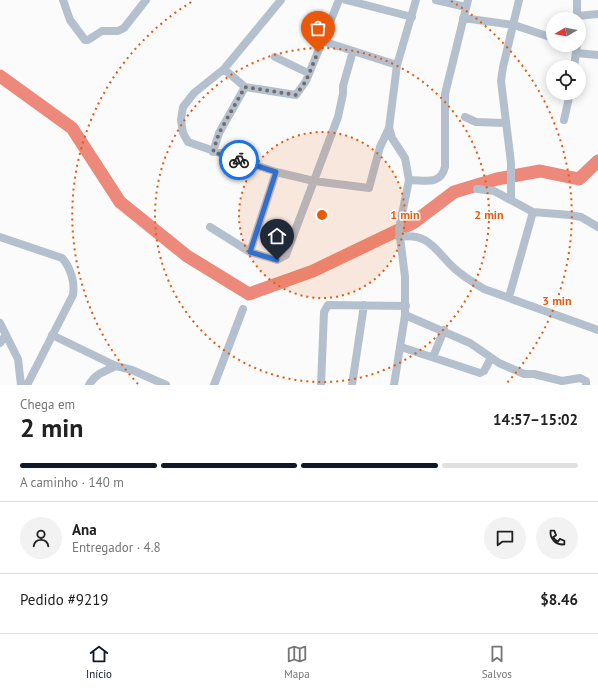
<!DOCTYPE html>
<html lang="pt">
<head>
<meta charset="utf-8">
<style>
  :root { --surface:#fff; --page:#f2f2f2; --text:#222; --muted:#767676; --line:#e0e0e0; --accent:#111827 }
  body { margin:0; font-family:"PT Sans",sans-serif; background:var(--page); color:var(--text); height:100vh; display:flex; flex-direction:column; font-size:15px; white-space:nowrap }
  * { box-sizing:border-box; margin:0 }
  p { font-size:13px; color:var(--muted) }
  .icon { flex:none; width:22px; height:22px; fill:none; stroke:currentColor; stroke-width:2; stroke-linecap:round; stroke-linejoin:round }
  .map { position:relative; height:385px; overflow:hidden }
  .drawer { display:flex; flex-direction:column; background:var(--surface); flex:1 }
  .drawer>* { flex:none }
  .needle { width:26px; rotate:260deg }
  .buttons { position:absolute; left:546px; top:12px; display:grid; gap:8px }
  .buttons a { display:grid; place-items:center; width:40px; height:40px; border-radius:50%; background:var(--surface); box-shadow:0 2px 10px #0003; font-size:20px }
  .pin { position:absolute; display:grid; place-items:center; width:34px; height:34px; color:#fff; margin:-41px -17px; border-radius:50% 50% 50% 0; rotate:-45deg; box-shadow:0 0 4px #0007 }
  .pin .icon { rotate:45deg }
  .courier { position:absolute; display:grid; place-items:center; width:40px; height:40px; margin:-20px; border:3px solid #1a73e8; border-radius:50%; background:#fff; color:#222; box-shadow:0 1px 5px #0007 }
  .overview em { font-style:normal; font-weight:800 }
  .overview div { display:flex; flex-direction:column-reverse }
  .overview { display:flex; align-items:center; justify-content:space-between; height:68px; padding:0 20px }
  h1 { font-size:26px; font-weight:800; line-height:30px }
  .bar { display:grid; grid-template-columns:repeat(4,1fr); gap:6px 4px; align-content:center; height:48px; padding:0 20px }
  .bar i { height:5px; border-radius:3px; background:var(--line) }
  .bar .on { background:var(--accent) }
  .bar p { grid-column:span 4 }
  .line { display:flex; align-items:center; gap:10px; padding:0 20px; border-top:1px solid var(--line) }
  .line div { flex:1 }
  .round { display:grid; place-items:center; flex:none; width:42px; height:42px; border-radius:21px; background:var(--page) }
  .menu { display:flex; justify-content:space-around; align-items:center; height:56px; border-top:1px solid var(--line); background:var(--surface); font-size:11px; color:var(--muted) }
  .menu a { display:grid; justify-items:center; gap:2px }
  .menu .on { color:var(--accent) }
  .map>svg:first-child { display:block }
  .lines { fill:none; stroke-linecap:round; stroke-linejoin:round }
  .river { stroke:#ec897b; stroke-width:13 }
  .minor { stroke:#b4c0cd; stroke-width:8 }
  .done { stroke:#766c6a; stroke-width:4; stroke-dasharray:0 7.2 }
  .route { stroke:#1a73e8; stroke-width:5 }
  .ring { fill:none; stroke:#e8590c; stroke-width:2; stroke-dasharray:2 4 }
  .centre { fill:#e8590c; stroke:#fff; stroke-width:2 }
  .ring-label { font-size:12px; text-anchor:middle; font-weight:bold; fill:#e8590c; stroke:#fff; stroke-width:3; stroke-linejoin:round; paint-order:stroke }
</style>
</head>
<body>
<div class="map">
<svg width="598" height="385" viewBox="0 0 598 385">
  <rect width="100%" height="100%" fill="#fbfbfb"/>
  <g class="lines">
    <path class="river" d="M0,76L72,128L120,202L187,256L249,294L313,271L413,223L454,192L497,179L540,171L579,179L598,161"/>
    <path class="minor" d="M63,0L70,20L85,40H88L102,31H118L124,28L146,0
      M281,0L224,69L194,93L183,107L181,120L183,133L188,142L276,172L314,181L369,188L380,147L389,128
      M346,0L412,17
      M436,0L466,7
      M577,16L598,14
      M463,18L514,25L553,38
      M577,19V0
      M322,41L397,65
      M576,53L598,55
      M275,57L308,73
      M574,67L577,45
      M224,69L245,87L296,95L306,81L339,0
      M465,117L476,122L505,123
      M564,120L570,93
      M213,152L219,133L245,87
      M409,180C425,180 440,186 445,167V94L468,0
      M477,189L494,191L533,212L570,215L581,217L598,227
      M511,199V163L501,81L503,67L519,0
      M210,227L250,252L277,260L286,255L338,117L343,94V86L353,51
      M0,237L62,258C71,268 75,283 73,295L27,385
      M399,237C430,232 435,251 455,269C464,277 474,283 484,289L598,330
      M250,252L276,172
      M509,297L533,212
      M405,315L470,343L499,363L524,374H534L562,381L580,378L586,381V385
      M0,323L18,359L21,385
      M52,335L116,366L132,370L166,385
      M0,343L6,335
      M401,347L480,373L484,371L491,358
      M433,357L444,330
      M89,385C95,374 105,371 116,366
      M214,385L243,309
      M321,385L324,312L328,305L406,306
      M352,385L364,305
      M394,385L405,315V277L399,229L409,180L405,158L392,138L389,128L397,65L416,0"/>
  </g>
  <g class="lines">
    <path class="done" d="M239,160L213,152L219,133L245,87L296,95L306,81L318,52"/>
    <path class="route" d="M239,160L276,172L250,252L277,260"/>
  </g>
  <circle cx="322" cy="215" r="83" fill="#e8590c" fill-opacity=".12"/>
  <g class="ring">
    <circle cx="322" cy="215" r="83"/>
    <circle cx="322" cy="215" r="167"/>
    <path d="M138 384A250 250 0 0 1 193 1M451 1A250 250 0 0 1 506 384"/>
  </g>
  <circle cx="322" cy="215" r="6" class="centre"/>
  <g class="ring-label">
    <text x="405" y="219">1 min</text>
    <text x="489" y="219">2 min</text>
    <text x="557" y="305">3 min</text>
  </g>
</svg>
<div class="buttons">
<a><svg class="needle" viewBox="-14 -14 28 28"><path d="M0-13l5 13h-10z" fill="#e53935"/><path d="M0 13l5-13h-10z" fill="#767676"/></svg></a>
<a><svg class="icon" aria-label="locate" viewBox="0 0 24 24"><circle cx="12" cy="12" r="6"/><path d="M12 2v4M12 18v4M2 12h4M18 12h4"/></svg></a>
</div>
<div class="pin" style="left:318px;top:52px;background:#ea580c"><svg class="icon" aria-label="bag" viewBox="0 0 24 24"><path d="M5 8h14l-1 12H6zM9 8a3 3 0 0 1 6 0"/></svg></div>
<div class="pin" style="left:277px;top:260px;background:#1f2937"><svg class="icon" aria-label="home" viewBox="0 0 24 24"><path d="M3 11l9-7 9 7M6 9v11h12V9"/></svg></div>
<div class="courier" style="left:239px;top:160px"><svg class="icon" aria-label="bike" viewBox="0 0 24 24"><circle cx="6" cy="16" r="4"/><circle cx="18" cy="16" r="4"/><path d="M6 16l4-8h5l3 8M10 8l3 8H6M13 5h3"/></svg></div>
</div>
<section class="drawer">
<div class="overview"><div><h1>2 min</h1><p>Chega em</p></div><em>14:57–15:02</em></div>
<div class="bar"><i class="on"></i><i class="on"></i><i class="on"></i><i></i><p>A caminho · 140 m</p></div>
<div class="line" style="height:72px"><a class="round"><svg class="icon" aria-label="person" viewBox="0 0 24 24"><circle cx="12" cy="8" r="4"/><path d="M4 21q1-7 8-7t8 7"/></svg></a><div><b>Ana</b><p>Entregador · 4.8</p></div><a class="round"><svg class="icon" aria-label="chat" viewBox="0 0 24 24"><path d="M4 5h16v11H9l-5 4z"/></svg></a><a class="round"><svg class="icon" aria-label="phone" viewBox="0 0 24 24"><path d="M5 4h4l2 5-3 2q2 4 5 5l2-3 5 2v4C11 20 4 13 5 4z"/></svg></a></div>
<div class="line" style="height:52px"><div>Pedido #9219</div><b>$8.46</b></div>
</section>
<nav class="menu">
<a class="on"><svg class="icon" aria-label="home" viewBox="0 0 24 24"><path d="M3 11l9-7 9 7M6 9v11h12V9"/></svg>Início</a>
<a><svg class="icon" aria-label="map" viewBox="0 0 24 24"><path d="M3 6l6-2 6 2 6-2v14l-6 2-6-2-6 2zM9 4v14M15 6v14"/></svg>Mapa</a>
<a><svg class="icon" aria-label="saved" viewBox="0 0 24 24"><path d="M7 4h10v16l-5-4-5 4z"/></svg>Salvos</a>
</nav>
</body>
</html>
